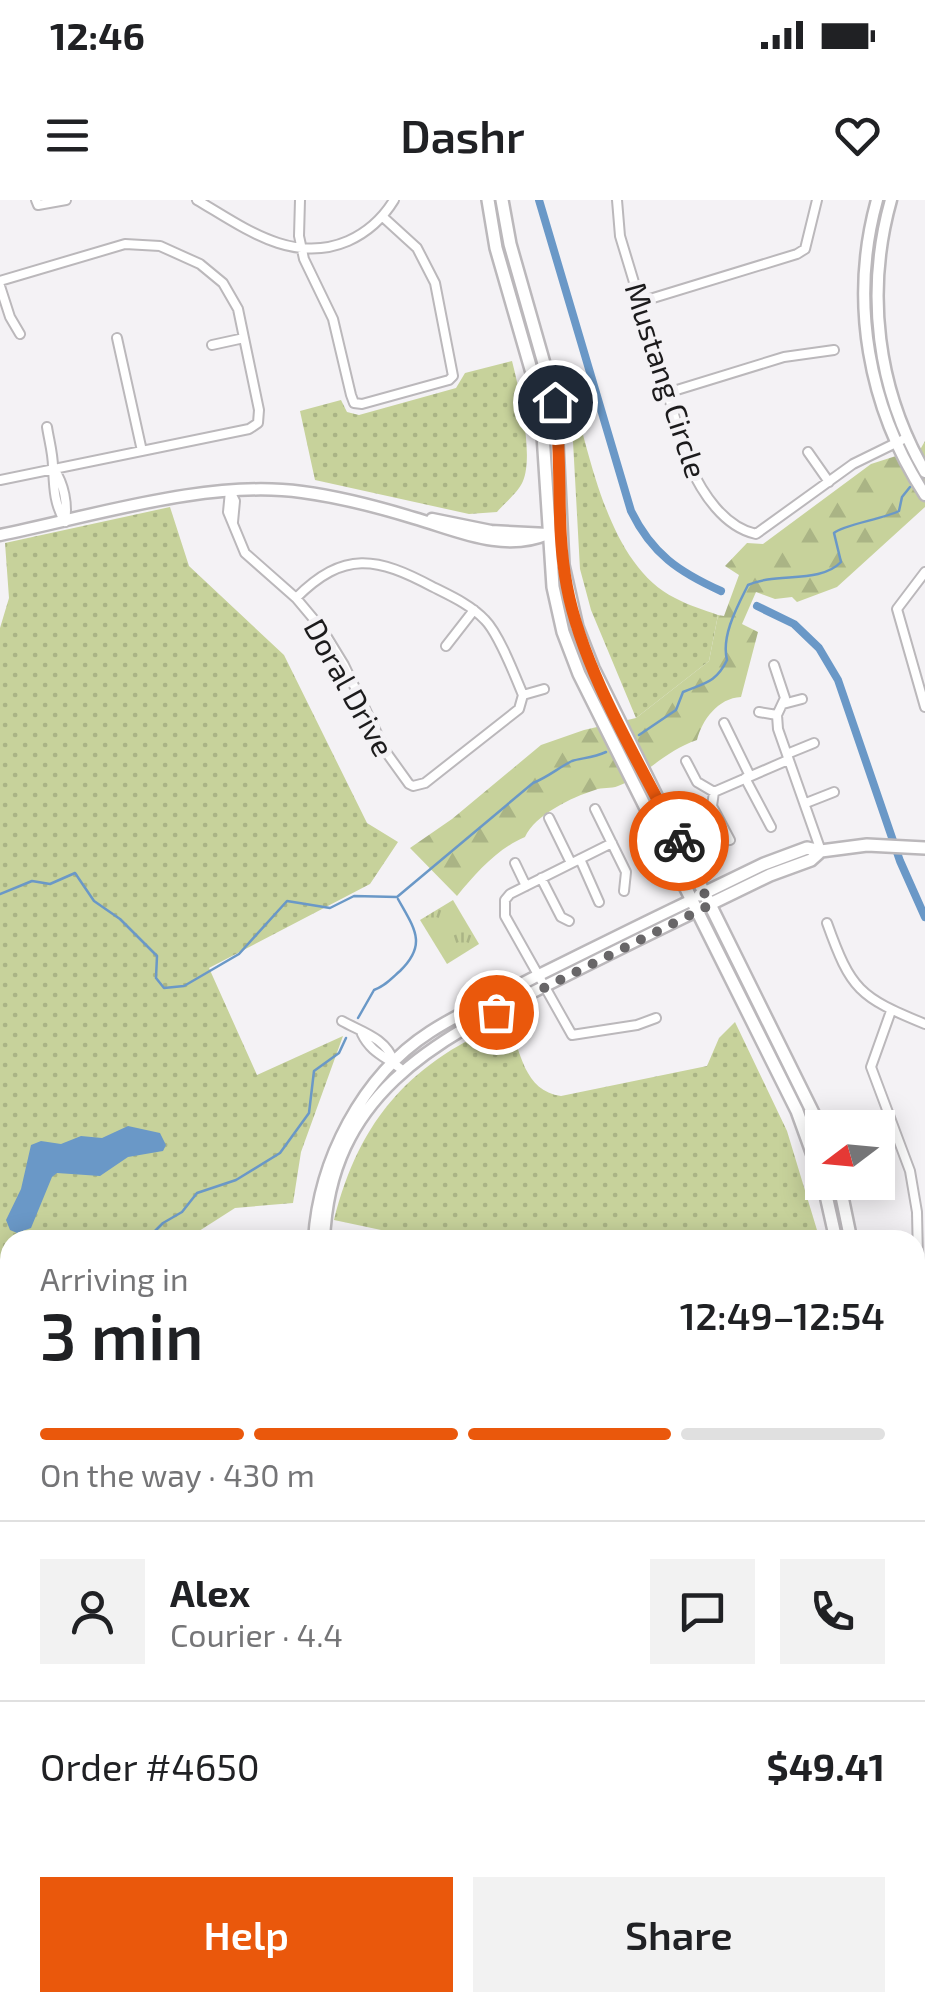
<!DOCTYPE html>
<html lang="en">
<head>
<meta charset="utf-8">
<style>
  :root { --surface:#fff; --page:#f2f2f2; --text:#202124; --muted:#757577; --line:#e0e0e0; --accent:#ea580c }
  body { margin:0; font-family:"Exo 2",sans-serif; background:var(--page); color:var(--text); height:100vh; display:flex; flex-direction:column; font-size:38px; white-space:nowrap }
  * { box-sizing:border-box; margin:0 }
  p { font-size:32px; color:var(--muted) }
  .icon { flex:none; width:55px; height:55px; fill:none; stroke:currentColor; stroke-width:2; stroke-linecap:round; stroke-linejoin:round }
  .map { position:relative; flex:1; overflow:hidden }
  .details { position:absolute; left:0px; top:1030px; width:925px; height:782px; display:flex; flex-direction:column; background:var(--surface); border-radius:30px 30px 0 0; box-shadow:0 5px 25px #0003 }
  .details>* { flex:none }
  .needle { width:65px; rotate:254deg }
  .tools { position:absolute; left:805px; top:910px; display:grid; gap:20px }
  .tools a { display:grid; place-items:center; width:90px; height:90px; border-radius:0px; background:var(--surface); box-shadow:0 5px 25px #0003; font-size:50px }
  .pin { position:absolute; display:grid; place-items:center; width:85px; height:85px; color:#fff; margin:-42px; border:5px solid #fff; border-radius:50%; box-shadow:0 2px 10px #0007 }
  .courier { position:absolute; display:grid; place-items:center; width:100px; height:100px; margin:-50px; border:8px solid #ea580c; border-radius:50%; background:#fff; color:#222; box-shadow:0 2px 12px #0007 }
  .overview em { font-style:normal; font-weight:600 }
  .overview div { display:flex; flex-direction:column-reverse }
  .overview { display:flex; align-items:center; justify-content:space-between; height:170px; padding:0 40px }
  h1 { font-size:65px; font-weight:600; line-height:75px }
  .bar { display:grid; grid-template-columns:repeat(4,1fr); gap:15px 10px; align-content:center; height:120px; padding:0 40px }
  .bar i { height:12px; border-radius:8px; background:var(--line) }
  .bar .active { background:var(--accent) }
  .bar p { grid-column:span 4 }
  .line { display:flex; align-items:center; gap:25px; padding:0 40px; border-top:2px solid var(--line) }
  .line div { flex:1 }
  .round { display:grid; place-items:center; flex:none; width:105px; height:105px; border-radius:0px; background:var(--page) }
  .primary-button { display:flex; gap:20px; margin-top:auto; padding:20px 40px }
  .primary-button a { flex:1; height:115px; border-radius:0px; background:var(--accent); color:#fff; font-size:40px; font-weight:600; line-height:115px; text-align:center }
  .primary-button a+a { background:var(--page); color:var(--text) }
  .status { display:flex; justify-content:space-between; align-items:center; height:70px; padding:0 50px; background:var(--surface); direction:ltr }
  .status svg { height:28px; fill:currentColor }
  header { display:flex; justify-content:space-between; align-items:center; height:130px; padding:0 40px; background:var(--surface); font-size:45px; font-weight:600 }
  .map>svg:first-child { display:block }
  .grass { fill:url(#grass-dots) }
  .forest { fill:url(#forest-firs) }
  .park { fill:url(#park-tufts) }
  .water { fill:#6a98c7 }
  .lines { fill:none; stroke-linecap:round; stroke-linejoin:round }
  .stream { stroke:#6a98c7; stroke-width:2.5 }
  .canal { stroke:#6a98c7; stroke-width:8 }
  .minor-casing { stroke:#bbb8bb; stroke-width:12 }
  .tertiary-casing { stroke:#bbb8bb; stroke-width:15 }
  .secondary-casing { stroke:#bbb8bb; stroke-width:16 }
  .motorway-casing { stroke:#bbb8bb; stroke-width:19 }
  .minor { stroke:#fff; stroke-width:8 }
  .tertiary { stroke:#fff; stroke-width:10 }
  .secondary { stroke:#fff; stroke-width:11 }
  .motorway { stroke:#fff; stroke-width:14 }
  .done { stroke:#686668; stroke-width:10; stroke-dasharray:0 18 }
  .route { stroke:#ea580c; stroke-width:12 }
  .labels { text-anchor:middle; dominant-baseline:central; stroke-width:10; stroke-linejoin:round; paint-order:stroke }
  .street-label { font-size:30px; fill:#1c1b1c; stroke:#f4f2f5 }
</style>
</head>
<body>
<div class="status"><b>12:46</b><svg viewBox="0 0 49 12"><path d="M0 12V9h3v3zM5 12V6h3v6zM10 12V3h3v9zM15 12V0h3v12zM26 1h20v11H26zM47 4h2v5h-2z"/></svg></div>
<header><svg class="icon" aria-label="menu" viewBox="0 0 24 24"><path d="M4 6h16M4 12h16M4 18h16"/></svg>Dashr<svg class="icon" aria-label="heart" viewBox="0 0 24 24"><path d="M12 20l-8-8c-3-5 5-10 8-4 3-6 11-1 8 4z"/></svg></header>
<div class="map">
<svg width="925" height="1812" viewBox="0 0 925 1812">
  <defs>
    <pattern id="grass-dots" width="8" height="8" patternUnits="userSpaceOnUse" patternTransform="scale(2.5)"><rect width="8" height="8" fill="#c7d29b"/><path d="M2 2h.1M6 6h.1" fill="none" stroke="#aab485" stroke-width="1.8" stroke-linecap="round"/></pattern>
    <pattern id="forest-firs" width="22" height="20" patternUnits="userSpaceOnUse" patternTransform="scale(2.5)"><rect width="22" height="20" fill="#c7d29b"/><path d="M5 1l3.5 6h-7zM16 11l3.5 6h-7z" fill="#aab485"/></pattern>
    <pattern id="park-tufts" width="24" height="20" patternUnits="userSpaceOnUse" patternTransform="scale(2.5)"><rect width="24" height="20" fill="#c7d29b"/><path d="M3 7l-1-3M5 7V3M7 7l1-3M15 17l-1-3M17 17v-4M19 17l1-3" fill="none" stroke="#aab485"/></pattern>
  </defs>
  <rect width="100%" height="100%" fill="#f4f2f5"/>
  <path class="grass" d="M512,161C519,188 534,256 523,281C518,293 505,302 497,312L469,314L315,280L300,211L341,200L347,212L359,215L456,188L465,173Z
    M570,187C590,253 607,364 675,398C688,405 704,410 718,415L709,461L636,518L591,410L580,369Z
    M170,307L189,366L284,455L367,623L398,642L370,684L209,768L257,875L343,836L301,952L293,1003L235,1008L185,1040H10V1676L0,1675V428L9,398L5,343Z
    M509,821C520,851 524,891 561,896L707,866L719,838L735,822L787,931L820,1040H428L334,1020C360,917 412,861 509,821Z
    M432,1803V1802L596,1803L594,1812H437Z"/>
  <path class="forest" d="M925,241V307L837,387L797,402L792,397L775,399L756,392L742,424L758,432L741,497C718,498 702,520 697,540C664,551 647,575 618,586C611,589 602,587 595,590C572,597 535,615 525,637C497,649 477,672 457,696L410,648L452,619L541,545L584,530L636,518L709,461L718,415L724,416L739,375L725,366L747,343L763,344L871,264L921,248Z"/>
  <path class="park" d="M453,700L479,744L447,764L420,720Z"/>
  <path class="water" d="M128,926L160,933L166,945L163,951L128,957L100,976L57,973L52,977L31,1028L17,1033L10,1030L6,1020L21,989L31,945L41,941L61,944L81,936L102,938Z"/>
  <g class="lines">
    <path class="stream" d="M639,535L676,510L683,492C704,483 716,483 727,460C721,436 737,407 748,385C776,372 820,384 841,362L834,333C842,325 883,319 899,311L902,297L910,287
      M0,694L32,681L50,684L75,673L94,701L120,719L157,756L156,778L164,788L184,786L239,754L287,701L330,708L354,696L397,697L533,583C548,577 558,568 572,561C581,558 593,558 606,552
      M358,818L374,790C385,786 391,779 400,771C428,744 414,728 398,699
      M146,1040L163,1023L182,1012L197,993L236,980L280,953L309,913L314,871L339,853L346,838
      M0,1259L10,1254
      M0,1376L3,1384L0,1411"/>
    <path class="canal" d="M539,0L631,311C652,354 679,372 721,391
      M757,406L794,424L819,448L838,480L900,661L925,717"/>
    <defs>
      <path id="minor" d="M36,0L38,5L66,0
        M197,0C243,27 292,65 348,41C368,32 383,18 394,0
        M300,0L299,36L304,59L333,119L351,195L354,203L362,204L449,180L453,176L435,83L417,48L383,17
        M617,0L620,36L689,264C702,293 724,327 756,334L853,264L908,237
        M0,81L125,44L160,46L200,64L223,83L238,109L259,210L258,223L249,229L0,280
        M0,86L10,117L20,134
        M640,102L797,54L805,49L817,0
        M117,138L142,251
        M212,145L244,138
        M667,193L784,157L834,150
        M47,227C49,240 53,254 53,267C54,287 54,304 65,322
        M808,252L829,282
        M54,269C64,284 68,304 65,322
        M230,291L228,312L245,353L296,398L322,429L344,465L386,552L409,584L413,586L425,583L519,509L523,495
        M230,291L235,301L233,322
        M925,372L897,409L925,507
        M296,398C344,350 377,357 433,387C451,396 471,405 485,420C499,434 515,476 523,495
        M446,446L474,410
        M774,465L785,498L777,515L778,529L821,651
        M523,495L544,489
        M783,504L802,499
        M759,512L777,515
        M724,523L750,576
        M787,554L814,543
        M686,561L697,582L714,592
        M745,578L771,627
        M714,592L788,560
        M714,592L712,606L730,640
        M806,603L834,592
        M595,609L626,672L624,691
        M549,618L571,663
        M612,643L510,694L505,700V716L572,835L637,825L656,818
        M580,659L599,702
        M515,663L526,686
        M541,678L561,717L569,721
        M827,723C851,790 859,797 925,824
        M891,811L871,867L910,971L917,1012L918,1059
        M342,821C362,832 386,838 394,862
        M362,834C371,853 387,857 402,870
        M915,1158L925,1155
        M915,1766L925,1752
        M870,1802L881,1807L924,1812"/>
      <path id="tertiary" d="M877,0C849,101 868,207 925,295
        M891,0C865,92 877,189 925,272
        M432,319L491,331L548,334
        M0,335C93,316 209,279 302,292C340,297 378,307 414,318C456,330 503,353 548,334
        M314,1040C319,960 362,876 430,832C462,811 499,796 533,778C586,752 639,725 692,700
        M324,1040C330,895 432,842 547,785C597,760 647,735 697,711
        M915,1672L925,1666
        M915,1686L925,1680
        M0,1689L10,1691
        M804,1812L812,1802
        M819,1812L825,1802"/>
      <path id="secondary" d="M488,0L496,48L541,204L553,387L563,432L579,474L797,911L822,980
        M502,0L510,44L555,202L563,365L577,427L593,468L822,931
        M700,695L764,664L807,648L821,651L867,645L925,648
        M704,707L770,675L811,660L821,651
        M823,982L836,1040
        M839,982L851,1040
        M915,1460L925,1465
        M915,1475L925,1480
        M605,1812L608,1802
        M619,1812L621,1802"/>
      <path id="motorway" d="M915,1556H925
        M915,1580L925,1579
        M915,1606L925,1605
        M329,1802L356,1812
        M425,1802L428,1812
        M137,1810H176L216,1802
        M23,1812L58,1802"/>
    </defs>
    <use href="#minor" class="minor-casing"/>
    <use href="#tertiary" class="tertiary-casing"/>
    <use href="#secondary" class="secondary-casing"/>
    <use href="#motorway" class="motorway-casing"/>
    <use href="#minor" class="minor"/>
    <use href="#tertiary" class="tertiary"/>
    <use href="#secondary" class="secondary"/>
    <use href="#motorway" class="motorway"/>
  </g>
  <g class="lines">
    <path class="done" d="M496,812L710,705L679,641"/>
    <path class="route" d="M555,202C563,263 555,327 567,387C583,472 640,563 679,641"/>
  </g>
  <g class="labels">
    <g class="street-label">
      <text transform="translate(667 180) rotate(72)">Mustang Circle</text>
      <text transform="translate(350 487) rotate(61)">Doral Drive</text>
    </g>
  </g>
</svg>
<div class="tools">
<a><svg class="needle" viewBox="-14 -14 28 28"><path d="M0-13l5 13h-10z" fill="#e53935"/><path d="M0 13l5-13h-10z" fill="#757577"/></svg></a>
</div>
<div class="pin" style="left:496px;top:812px;background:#ea580c"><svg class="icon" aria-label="bag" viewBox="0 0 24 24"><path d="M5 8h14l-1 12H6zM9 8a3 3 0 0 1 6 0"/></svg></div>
<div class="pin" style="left:555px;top:202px;background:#1f2937"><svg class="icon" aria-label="home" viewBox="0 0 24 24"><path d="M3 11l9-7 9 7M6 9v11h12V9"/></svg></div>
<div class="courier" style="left:679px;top:641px"><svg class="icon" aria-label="bike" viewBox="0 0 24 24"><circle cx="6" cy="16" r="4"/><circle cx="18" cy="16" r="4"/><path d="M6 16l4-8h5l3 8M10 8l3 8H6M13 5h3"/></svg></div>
<section class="details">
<div class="overview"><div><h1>3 min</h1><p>Arriving in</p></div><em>12:49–12:54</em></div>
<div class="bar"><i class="active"></i><i class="active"></i><i class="active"></i><i></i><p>On the way · 430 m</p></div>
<div class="line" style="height:180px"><a class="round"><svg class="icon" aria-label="person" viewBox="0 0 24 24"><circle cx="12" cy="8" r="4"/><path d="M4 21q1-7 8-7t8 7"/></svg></a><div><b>Alex</b><p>Courier · 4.4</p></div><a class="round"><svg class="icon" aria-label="chat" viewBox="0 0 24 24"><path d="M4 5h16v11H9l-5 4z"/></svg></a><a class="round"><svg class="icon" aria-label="phone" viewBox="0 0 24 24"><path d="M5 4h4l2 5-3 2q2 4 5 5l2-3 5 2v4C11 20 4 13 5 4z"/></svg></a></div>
<div class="line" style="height:130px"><div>Order #4650</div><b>$49.41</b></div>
<div class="primary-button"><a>Help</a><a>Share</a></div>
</section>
</div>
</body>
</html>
